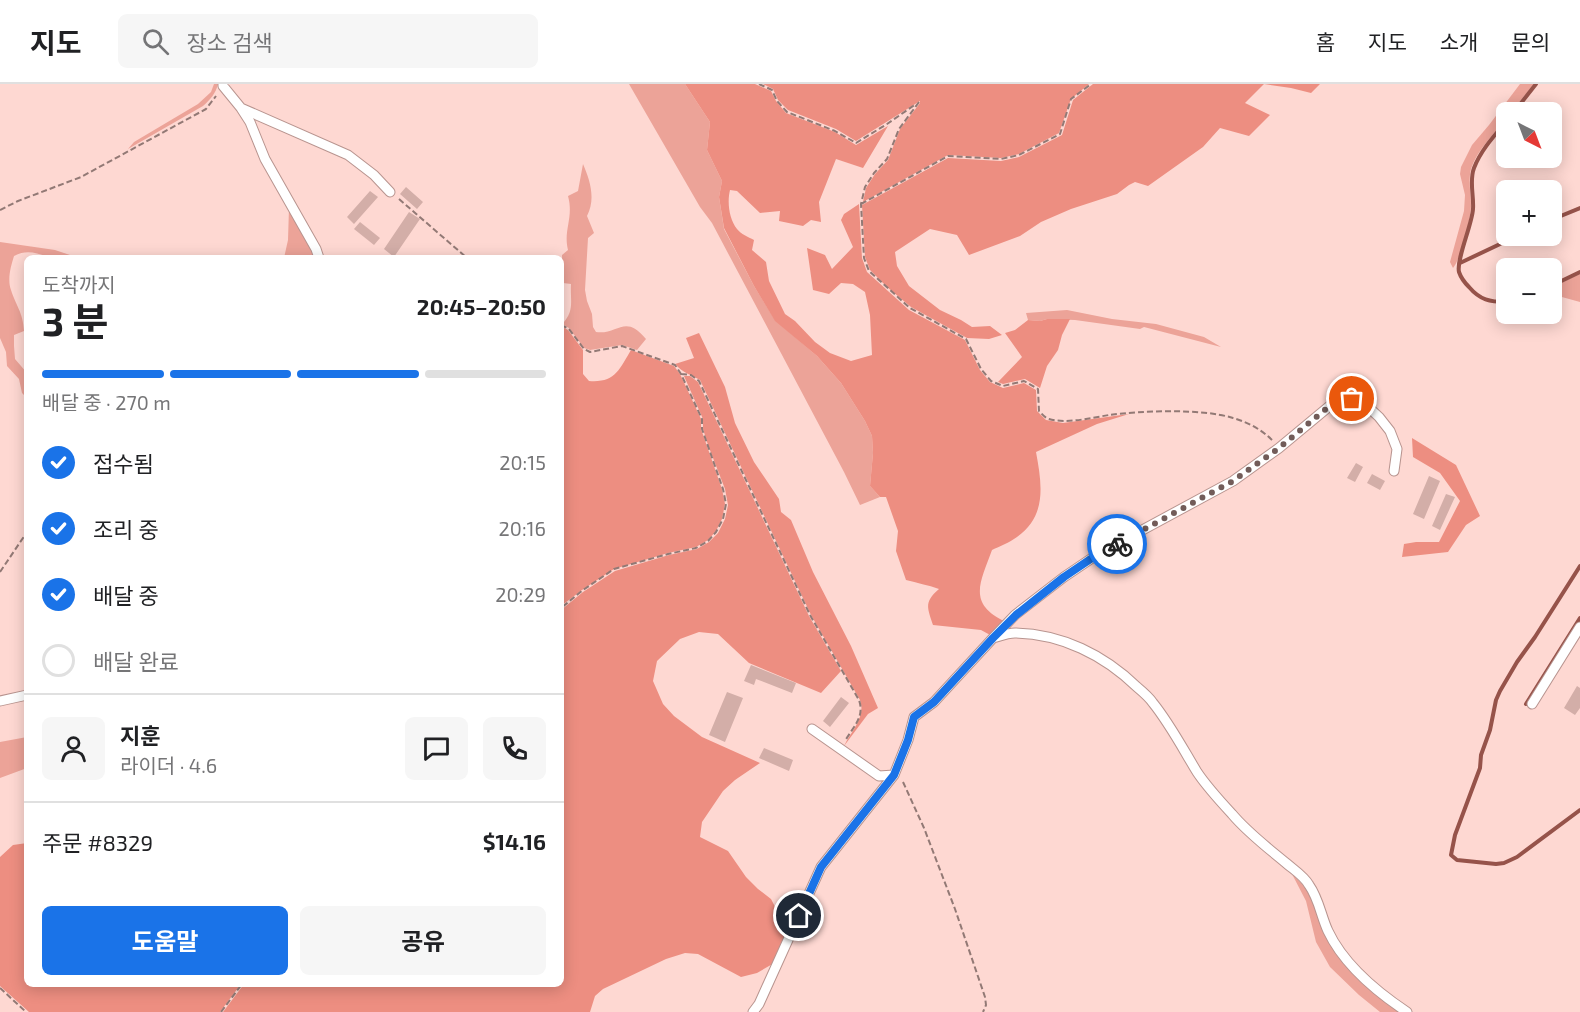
<!DOCTYPE html>
<html lang="ko">
<head>
<meta charset="utf-8">
<style>
  :root { --surface:#fff; --page:#f6f6f6; --text:#202124; --muted:#757577; --line:#e0e0e0; --accent:#1a73e8 }
  body { margin:0; font-family:"Exo 2","Noto Sans KR",sans-serif; background:var(--page); color:var(--text); height:100vh; display:flex; flex-direction:column; font-size:22px; white-space:nowrap }
  * { box-sizing:border-box; margin:0 }
  p { font-size:20px; color:var(--muted) }
  .icon { flex:none; width:33px; height:33px; fill:none; stroke:currentColor; stroke-width:2; stroke-linecap:round; stroke-linejoin:round }
  .map { position:relative; flex:1; overflow:hidden }
  .sheet { position:absolute; left:24px; top:171px; width:540px; height:732px; display:flex; flex-direction:column; background:var(--surface); border-radius:9px; box-shadow:0 3px 15px #0003 }
  .sheet>* { flex:none }
  .needle { width:39px; rotate:138deg }
  .buttons { position:absolute; left:1496px; top:18px; display:grid; gap:12px }
  .buttons a { display:grid; place-items:center; width:66px; height:66px; border-radius:9px; background:var(--surface); box-shadow:0 3px 15px #0003; font-size:30px }
  .pin { position:absolute; display:grid; place-items:center; width:51px; height:51px; color:#fff; margin:-26px; border:3px solid #fff; border-radius:50%; box-shadow:0 2px 6px #0007 }
  .courier { position:absolute; display:grid; place-items:center; width:60px; height:60px; margin:-30px; border:4px solid #1a73e8; border-radius:50%; background:#fff; color:#222; box-shadow:0 2px 8px #0007 }
  .headline em { font-style:normal; font-weight:700 }
  .headline div { display:flex; flex-direction:column-reverse }
  .headline { display:flex; align-items:center; justify-content:space-between; height:102px; padding:0 18px }
  h1 { font-size:39px; font-weight:700; line-height:45px }
  .bar { display:grid; grid-template-columns:repeat(4,1fr); gap:9px 6px; align-content:center; height:72px; padding:0 18px }
  .bar i { height:8px; border-radius:4px; background:var(--line) }
  .bar .current { background:var(--accent) }
  .bar p { grid-column:span 4 }
  .line { display:flex; align-items:center; gap:15px; padding:0 18px; border-top:2px solid var(--line) }
  .line div { flex:1 }
  .round { display:grid; place-items:center; flex:none; width:63px; height:63px; border-radius:9px; background:var(--page) }
  ol { padding:0 18px; list-style:none }
  li { display:flex; align-items:center; gap:18px; height:66px }
  li p { margin-inline-start:auto }
  li .icon { padding:6px; border-radius:50%; background:var(--accent); color:#fff; stroke-width:4 }
  li:last-child { color:var(--muted) }
  li i { width:33px; height:33px; border:3px solid var(--line); border-radius:50% }
  .cta { display:flex; gap:12px; margin-top:auto; padding:12px 18px }
  .cta a { flex:1; height:69px; border-radius:9px; background:var(--accent); color:#fff; font-size:24px; font-weight:700; line-height:69px; text-align:center }
  .cta a+a { background:var(--page); color:var(--text) }
  header { display:flex; align-items:center; gap:36px; box-sizing:border-box; height:84px; padding:0 30px; background:var(--surface); border-bottom:2px solid var(--line) }
  header strong { font-size:28px }
  nav { display:flex; gap:33px; margin-inline-start:auto; font-size:21px }
  .search { width:420px; height:54px; background:var(--page); display:flex; align-items:center; gap:15px; box-sizing:border-box; padding:0 21px; border-radius:9px; color:var(--muted); font-size:22px }
  .map>svg:first-child { display:block }
  .green { fill:#eca398 }
  .forest { fill:#ed8e81 }
  .lines { fill:none; stroke-linecap:round; stroke-linejoin:round }
  .stream { stroke:#96534a; stroke-width:4 }
  .building { fill:#d3aea8 }
  .street-casing { stroke:#b8948f; stroke-width:11 }
  .path { stroke:#927975; stroke-width:2; stroke-dasharray:6 3; stroke-linecap:butt }
  .street { stroke:#fff; stroke-width:9 }
  .done { stroke:#725c59; stroke-width:6; stroke-dasharray:0 10.8 }
  .route { stroke:#1a73e8; stroke-width:8 }
</style>
</head>
<body>
<header>
<strong>지도</strong>
<div class="search"><svg class="icon" aria-label="search" viewBox="0 0 24 24"><circle cx="10" cy="10" r="6"/><path d="M15 15l6 6"/></svg>장소 검색</div>
<nav><a>홈</a><a>지도</a><a>소개</a><a>문의</a></nav>
</header>
<div class="map">
<svg width="1580" height="928" viewBox="0 0 1580 928">
  <rect width="100%" height="100%" fill="#fed8d2"/>
  <path class="green" d="M214,0H218C216,9 210,16 203,22L128,65L134,58L198,20L211,8Z
    M629,0H685L710,38L707,66L722,97L719,113L724,145L754,202L775,236L817,272L841,299L865,337L872,352L873,369L870,402L880,413L860,421L844,388L712,139L700,123Z
    M1520,0H1534L1511,28H1506V35C1494,50 1477,66 1471,85C1468,97 1471,110 1471,122C1471,134 1460,177 1453,184L1450,178L1464,127L1465,111L1460,90L1461,83L1472,61L1489,41Z
    M583,80C590,96 596,115 587,132L594,149L588,154L585,206L587,217L592,230L593,243L596,248C618,251 625,229 646,255L637,266L622,261L590,266L584,264L569,244L562,240C575,227 570,217 571,200L563,199L562,171L568,166C563,146 574,134 568,112L578,107Z
    M289,124L316,174H284L288,156Z
    M0,158L55,166L79,174C72,174 65,175 58,174C41,173 31,163 14,172C11,182 7,195 11,206C16,222 23,228 24,247L14,251V262L15,275L27,289V314L22,309L19,295L7,282L6,268L0,254Z
    M1580,190V218L1551,210V204Z
    M1067,226L1112,235L1156,240L1204,253L1221,263L1144,243L1140,245L1075,236L1047,235L1040,237L1028,236L1026,229Z
    M27,653V684L0,694V658Z
    M1292,790L1303,801L1311,814L1325,850L1399,928H1380L1359,911L1330,883L1316,858L1306,817Z"/>
  <path class="forest" d="M685,0H755L771,7L776,17L786,29L835,48L856,61L888,42L863,84L836,75L819,118L821,138L811,136L803,142L779,137L780,127L760,129L737,107L730,106C727,118 729,135 737,145C741,150 748,153 754,156L752,166L766,178L769,197L785,230L795,237L815,258L830,269L851,277L872,271L870,231L865,208L853,200L841,199L829,210L813,206L807,164L825,171L832,185L853,163L841,136L844,130L859,120L862,174L867,188L909,226L965,256L980,286L990,298L1003,304L1024,299L1036,306L1037,327L1046,336L1063,339L1129,330L1097,340L1036,368C1042,400 1047,432 1017,453C1009,459 1000,462 992,466C980,499 967,520 1006,538L992,552L981,546L933,541C927,523 924,518 939,505C928,501 917,499 906,496L896,467L898,447L886,413H880L870,402L873,369L872,352L865,337L841,299L817,272L775,237L754,202L724,144L719,113L722,97L707,66L710,38Z
    M763,0H1089L1071,15L1059,49L1019,70L1001,74L948,71L863,118L866,104L875,90L888,76L900,45L920,19V17L856,57L836,45L788,26L778,16L773,5Z
    M1093,0H1320L1311,9L1291,4L1264,0L1245,19L1270,31L1249,52L1220,44L1203,63L1148,102L1135,98L1129,101L1117,110L1071,125L1041,138L1020,152L969,171L957,151L930,145L895,168L897,182L909,202L940,226L961,236L972,243L990,242L1002,251L989,255L967,254L911,223L887,203L870,186L865,173L862,121L948,74L1001,77L1019,73L1062,51L1073,16Z
    M1047,235H1070L1062,251L1058,266L1047,282L1040,304L1025,295L1003,300L998,298L1022,273L1005,249L1015,246L1028,236L1040,237Z
    M561,242L568,246L583,266V290L589,297C615,299 619,286 631,266L674,282L680,290L701,335V345L722,405L725,420L722,435L716,447L708,456L696,463L668,469L614,485L582,506L561,522Z
    M699,249L725,303L735,339L754,378L779,415L781,428L791,436L813,488L851,562L878,624L868,630L844,662C852,646 866,633 860,616L811,531L700,296C690,290 683,289 675,280L694,274L686,254Z
    M684,292H690L698,298L809,532L841,587L821,609L749,579L718,550L699,548L680,555L657,577L653,597L663,620L674,632L702,653L760,679L735,696L723,707L702,738L700,753L728,767L746,793L758,805L771,815L789,850L776,878L757,889L741,893L698,870L685,869L666,875L603,905L595,912L590,928H223L244,900H561V526L583,508L615,487L669,471L697,465L709,458L718,449L725,435L728,421L725,405L708,361L703,345V335Z
    M1412,354L1456,381L1480,432L1466,441L1448,468L1402,473L1404,460L1416,458H1439L1460,417L1440,389L1413,373Z
    M27,759V900H241L220,928H29L0,902V773L13,761Z"/>
  <g class="lines">
    <path class="stream" d="M1514,28L1536,0
      M1506,38C1494,52 1481,66 1474,84C1469,97 1474,111 1473,125C1472,141 1456,176 1459,188C1461,194 1465,199 1469,203C1480,216 1490,218 1506,218
      M1551,136L1580,124
      M1460,179L1517,152
      M1551,202L1580,188
      M1580,482L1535,553L1517,578L1500,607L1496,616L1490,646L1481,671L1480,684L1455,751L1451,771L1457,776L1496,780L1504,779L1517,773L1580,726
      M1526,620L1580,534"/>
  </g>
  <path class="building" d="M406,103L423,118L417,125L400,110Z
    M370,107L378,113L354,140L347,133Z
    M409,128L420,135L394,173L384,165Z
    M360,138L380,154L374,161L354,145Z
    M1356,379L1363,383L1355,398L1347,394Z
    M1372,390L1385,397L1380,406L1367,399Z
    M1429,392L1440,397L1424,435L1413,430Z
    M1446,410L1455,413L1440,446L1432,442Z
    M751,581L796,599L792,609L756,595L754,601L744,597Z
    M1577,602L1580,604V624L1575,631L1564,624Z
    M727,608L743,614L725,658L709,651Z
    M841,613L849,619L830,643L823,637Z
    M764,664L793,676L789,687L759,674Z"/>
  <g class="lines">
    <defs>
      <path id="street" d="M223,0V2L241,24L250,38L265,75L316,165L319,174
        M241,24L348,71L374,91L390,108
        M993,554C1000,552 1008,549 1015,549C1062,550 1104,571 1137,603C1143,608 1149,613 1153,619C1170,640 1183,665 1197,688C1207,703 1220,717 1232,730C1248,749 1268,764 1286,779C1294,786 1304,792 1309,801C1319,815 1321,832 1328,847C1344,881 1377,908 1407,928
        M0,617L27,611
        M1532,620L1580,543
        M812,645L879,692L894,691
        M753,928L759,920L821,783L894,691L908,656L914,633L934,618L993,554L1015,531L1064,493L1098,470L1233,397L1279,364L1338,315H1352L1366,321L1379,333L1390,347L1397,365L1394,387"/>
    </defs>
    <use href="#street" class="street-casing"/>
    <path class="path" d="M759,0L772,6L777,17L787,28L835,47L856,59L887,40L916,20
      M919,18L899,45L887,75L874,89L865,103L861,120L864,174L869,187L910,224L966,255L981,285L991,297L1003,302L1024,297L1038,305L1039,327C1042,330 1045,334 1049,335C1067,340 1090,334 1109,331C1141,327 1201,324 1233,334C1247,338 1261,345 1272,356
      M399,115L467,174
      M861,120L948,72L1001,75L1019,71L1060,50L1071,15L1091,0
      M0,126L18,117L81,93L206,25L216,12
      M561,241L569,245L584,265L590,268L622,262L675,281L681,290L702,335V345L723,405L726,420L723,435L716,448L708,457L696,464L668,470L614,485L583,506L561,524
      M681,290L691,291L699,297L810,531L859,616C865,633 853,643 845,657
      M0,488L27,448
      M903,698L924,744L955,825L985,913L986,921L983,928
      M0,904L26,928
      M221,928L242,900"/>
    <use href="#street" class="street"/>
  </g>
  <g class="lines">
    <path class="done" d="M1117,460L1233,397L1279,364L1338,315H1352"/>
    <path class="route" d="M799,832L821,783L894,691L908,656L914,633L934,618L993,554L1016,531L1064,493L1098,470L1117,460"/>
  </g>
</svg>
<div class="buttons">
<a><svg class="needle" viewBox="-14 -14 28 28"><path d="M0-13l5 13h-10z" fill="#e53935"/><path d="M0 13l5-13h-10z" fill="#757577"/></svg></a>
<a>+</a>
<a>−</a>
</div>
<div class="pin" style="left:1352px;top:315px;background:#ea580c"><svg class="icon" aria-label="bag" viewBox="0 0 24 24"><path d="M5 8h14l-1 12H6zM9 8a3 3 0 0 1 6 0"/></svg></div>
<div class="pin" style="left:799px;top:832px;background:#1f2937"><svg class="icon" aria-label="home" viewBox="0 0 24 24"><path d="M3 11l9-7 9 7M6 9v11h12V9"/></svg></div>
<div class="courier" style="left:1117px;top:460px"><svg class="icon" aria-label="bike" viewBox="0 0 24 24"><circle cx="6" cy="16" r="4"/><circle cx="18" cy="16" r="4"/><path d="M6 16l4-8h5l3 8M10 8l3 8H6M13 5h3"/></svg></div>
<section class="sheet">
<div class="headline"><div><h1>3 분</h1><p>도착까지</p></div><em>20:45–20:50</em></div>
<div class="bar"><i class="current"></i><i class="current"></i><i class="current"></i><i></i><p>배달 중 · 270 m</p></div>
<ol>
<li><svg class="icon" aria-label="check" viewBox="0 0 24 24"><path d="M5 12l5 5 9-10"/></svg>접수됨<p>20:15</p></li>
<li><svg class="icon" aria-label="check" viewBox="0 0 24 24"><path d="M5 12l5 5 9-10"/></svg>조리 중<p>20:16</p></li>
<li><svg class="icon" aria-label="check" viewBox="0 0 24 24"><path d="M5 12l5 5 9-10"/></svg>배달 중<p>20:29</p></li>
<li><i></i>배달 완료</li>
</ol>
<div class="line" style="height:108px"><a class="round"><svg class="icon" aria-label="person" viewBox="0 0 24 24"><circle cx="12" cy="8" r="4"/><path d="M4 21q1-7 8-7t8 7"/></svg></a><div><b>지훈</b><p>라이더 · 4.6</p></div><a class="round"><svg class="icon" aria-label="chat" viewBox="0 0 24 24"><path d="M4 5h16v11H9l-5 4z"/></svg></a><a class="round"><svg class="icon" aria-label="phone" viewBox="0 0 24 24"><path d="M5 4h4l2 5-3 2q2 4 5 5l2-3 5 2v4C11 20 4 13 5 4z"/></svg></a></div>
<div class="line" style="height:78px"><div>주문 #8329</div><b>$14.16</b></div>
<div class="cta"><a>도움말</a><a>공유</a></div>
</section>
</div>
</body>
</html>
